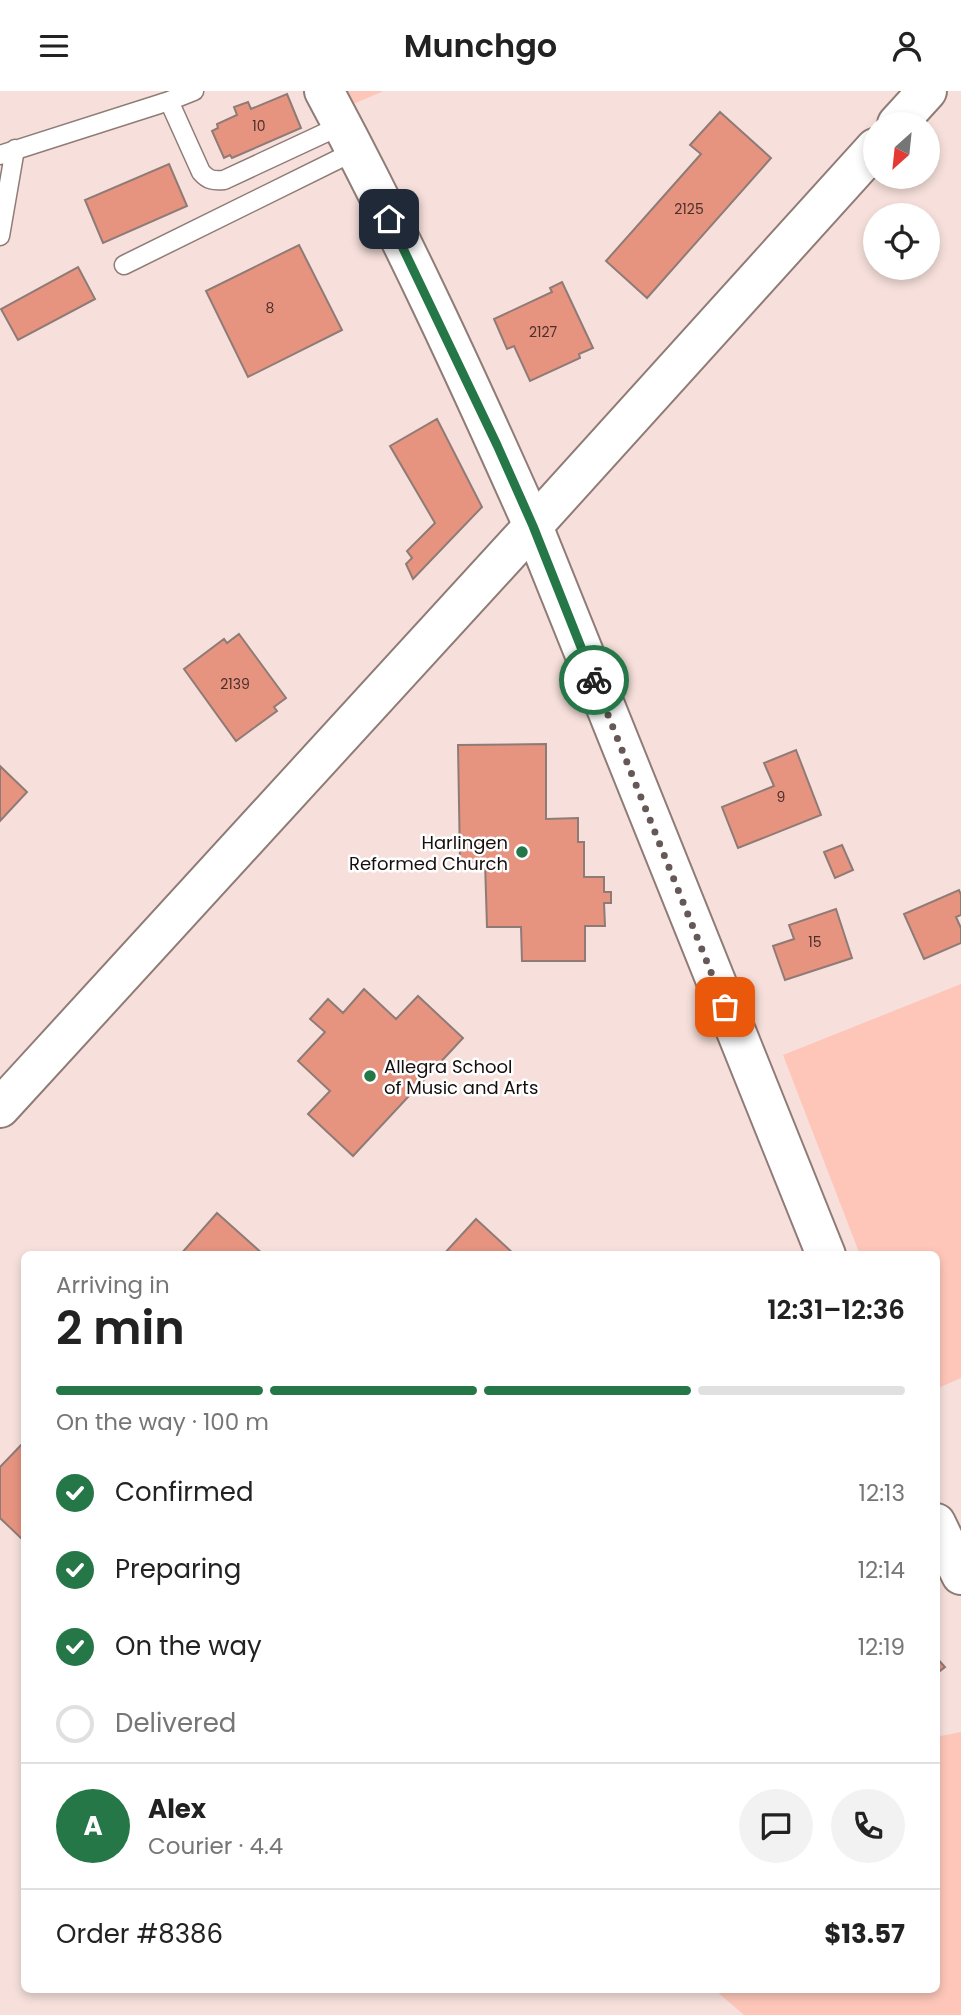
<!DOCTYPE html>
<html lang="en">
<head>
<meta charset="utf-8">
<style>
  :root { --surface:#fff; --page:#f2f2f2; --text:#222; --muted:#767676; --line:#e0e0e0; --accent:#257748 }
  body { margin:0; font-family:Poppins,sans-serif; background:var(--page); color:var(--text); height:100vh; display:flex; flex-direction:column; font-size:26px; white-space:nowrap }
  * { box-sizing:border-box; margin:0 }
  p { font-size:23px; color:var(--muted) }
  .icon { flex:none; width:38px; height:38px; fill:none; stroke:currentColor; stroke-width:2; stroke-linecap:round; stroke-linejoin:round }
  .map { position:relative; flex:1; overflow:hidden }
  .side { position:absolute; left:21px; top:1160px; width:919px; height:742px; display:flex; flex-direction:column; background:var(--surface); border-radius:10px; box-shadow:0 4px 10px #0003 }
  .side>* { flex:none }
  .needle { width:46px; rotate:207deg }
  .controls { position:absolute; left:863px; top:21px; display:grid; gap:14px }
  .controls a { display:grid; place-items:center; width:77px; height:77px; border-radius:50%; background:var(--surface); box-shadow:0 4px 10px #0003; font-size:35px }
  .pin { position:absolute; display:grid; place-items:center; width:60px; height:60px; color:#fff; margin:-30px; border-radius:14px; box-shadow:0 4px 10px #0006 }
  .courier { position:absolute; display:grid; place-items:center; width:70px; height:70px; margin:-35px; border:5px solid #257748; border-radius:50%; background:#fff; color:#222; box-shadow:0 2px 9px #0007 }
  .headline em { font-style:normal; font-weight:600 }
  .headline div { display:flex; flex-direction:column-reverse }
  .headline { display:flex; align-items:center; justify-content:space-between; height:119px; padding:0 35px }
  h1 { font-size:46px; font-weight:600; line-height:52px }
  .bar { display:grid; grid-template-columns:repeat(4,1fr); gap:10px 7px; align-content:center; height:84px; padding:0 35px }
  .bar i { height:9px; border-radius:5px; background:var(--line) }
  .bar .current { background:var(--accent) }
  .bar p { grid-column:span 4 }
  .line { display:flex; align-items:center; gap:18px; padding:0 35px; border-top:2px solid var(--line) }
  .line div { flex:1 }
  .round { display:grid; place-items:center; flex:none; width:74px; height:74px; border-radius:37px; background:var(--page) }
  ol { padding:0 35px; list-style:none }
  li { display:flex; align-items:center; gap:21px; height:77px }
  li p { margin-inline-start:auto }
  li .icon { padding:7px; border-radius:50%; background:var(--accent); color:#fff; stroke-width:4 }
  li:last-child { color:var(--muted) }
  li i { width:38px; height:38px; border:4px solid var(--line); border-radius:50% }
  header { display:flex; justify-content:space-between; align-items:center; height:91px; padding:0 35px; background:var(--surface); font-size:32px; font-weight:600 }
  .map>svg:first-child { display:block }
  .green { fill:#fec6b9 }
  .building { fill:#e69380; stroke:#8f7b76; stroke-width:2 }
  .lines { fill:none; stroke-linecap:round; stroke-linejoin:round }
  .service-casing { stroke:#8f7c77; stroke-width:21 }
  .tertiary-casing { stroke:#8f7c77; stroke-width:42 }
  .trunk-casing { stroke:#8f7c77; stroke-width:42 }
  .service { stroke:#fff; stroke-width:18 }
  .tertiary { stroke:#fff; stroke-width:38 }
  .trunk { stroke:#fff; stroke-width:38 }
  .done { stroke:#655856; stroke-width:7; stroke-dasharray:0 12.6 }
  .route { stroke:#257748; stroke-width:9 }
  .poi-dot { fill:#257748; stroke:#fff; stroke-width:2.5 }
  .labels { text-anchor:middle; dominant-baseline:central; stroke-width:5; stroke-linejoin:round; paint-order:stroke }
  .number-label { font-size:14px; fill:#4b302a }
  .poi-label { font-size:18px; fill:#170f0e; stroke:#fff; text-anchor:end }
</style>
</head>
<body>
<header><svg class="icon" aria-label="menu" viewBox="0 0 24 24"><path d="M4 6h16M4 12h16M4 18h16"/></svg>Munchgo<svg class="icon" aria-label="person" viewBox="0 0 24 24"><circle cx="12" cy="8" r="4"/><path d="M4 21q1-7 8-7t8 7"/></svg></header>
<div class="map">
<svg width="961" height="1924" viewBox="0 0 961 1924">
  <rect width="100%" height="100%" fill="#f7e0db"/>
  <path class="green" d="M316,0H384L339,19Z
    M961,893V1287L936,1298V1164H860L783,964Z
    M961,1641V1924H744L715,1899H936V1646Z"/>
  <path class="building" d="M287,3L301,37L232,67L230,64L224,67L212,40L218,37L217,33L237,24L234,16L248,11L251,18Z
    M720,21L771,67L647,207L606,170L701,63L690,54Z
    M169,73L187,115L103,152L85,109Z
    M299,154L342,239L248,286L206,200Z
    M78,176L95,208L18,249L1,218Z
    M562,191L593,257L579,263L580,267L530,290L514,255L507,258L494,228L552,201L550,197Z
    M437,328L482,416L413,488L406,473L412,467L407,460L435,432L390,355Z
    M239,543L286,607L274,616L277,620L236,650L184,578L224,548L227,552Z
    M546,653V728L578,727V751H584V786H604V801H611V812H604L605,835H585V870H522L521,836H487L485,771H460L458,654Z
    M796,659L821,724L738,757L722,716L774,695L764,672Z
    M0,675L27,701L0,730Z
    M842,754L853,779L835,787L824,761Z
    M959,799L961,804V824L956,826L961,837V852L924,868L904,823Z
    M836,818L852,867L785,889L773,855L794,848L789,834Z
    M364,898L396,928L418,905L463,947L353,1065L308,1023L330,1000L298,970L325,941L310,928L328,908L343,922Z
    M217,1122L264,1164H180Z
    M476,1128L515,1164H443Z
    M24,1351V1450L0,1427V1376Z
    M936,1566L945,1576L936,1583Z"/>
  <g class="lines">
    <defs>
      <path id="service" d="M169,10L201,81C208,89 213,90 224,89L342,34
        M0,64L169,10L194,0
        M0,145L15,58
        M124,174L355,60"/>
      <path id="tertiary" d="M324,0C400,141 468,289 533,435L826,1164
        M936,1432L961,1484"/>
      <path id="trunk" d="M897,33L927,0
        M0,1017L533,435L875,57"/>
    </defs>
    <use href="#service" class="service-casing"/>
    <use href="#tertiary" class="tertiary-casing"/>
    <use href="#trunk" class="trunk-casing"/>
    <use href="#service" class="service"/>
    <use href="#tertiary" class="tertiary"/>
    <use href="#trunk" class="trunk"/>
  </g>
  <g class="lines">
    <path class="done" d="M594,589L725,916"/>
    <path class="route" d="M389,128L497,354L533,435L594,589"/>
  </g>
  <g class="poi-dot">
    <circle cx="522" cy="761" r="7"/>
    <circle cx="370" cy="985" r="7"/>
  </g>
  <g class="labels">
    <g class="number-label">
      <text x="259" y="35">10</text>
      <text x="689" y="118">2125</text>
      <text x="270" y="217">8</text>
      <text x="543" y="241">2127</text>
      <text x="235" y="593">2139</text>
      <text x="781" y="706">9</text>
      <text x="815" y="851">15</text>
    </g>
    <g class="poi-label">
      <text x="508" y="751">Harlingen<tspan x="508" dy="21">Reformed Church</tspan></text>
      <text x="384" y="975" text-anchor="start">Allegra School<tspan x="384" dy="21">of Music and Arts</tspan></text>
    </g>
  </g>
</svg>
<div class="controls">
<a><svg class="needle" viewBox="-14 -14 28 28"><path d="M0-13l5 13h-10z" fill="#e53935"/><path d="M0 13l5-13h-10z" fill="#767676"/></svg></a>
<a><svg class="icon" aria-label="locate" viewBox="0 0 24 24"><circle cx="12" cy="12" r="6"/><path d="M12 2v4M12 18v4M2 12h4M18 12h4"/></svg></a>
</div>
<div class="pin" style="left:725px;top:916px;background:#ea580c"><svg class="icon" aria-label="bag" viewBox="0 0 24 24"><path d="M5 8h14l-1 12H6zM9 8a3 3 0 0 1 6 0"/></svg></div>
<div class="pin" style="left:389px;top:128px;background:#1f2937"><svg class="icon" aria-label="home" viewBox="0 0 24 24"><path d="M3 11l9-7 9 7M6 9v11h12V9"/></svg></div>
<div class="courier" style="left:594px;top:589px"><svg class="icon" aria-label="bike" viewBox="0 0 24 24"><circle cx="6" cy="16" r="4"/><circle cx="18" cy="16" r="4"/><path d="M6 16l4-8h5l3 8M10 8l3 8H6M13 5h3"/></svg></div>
<section class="side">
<div class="headline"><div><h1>2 min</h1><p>Arriving in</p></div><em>12:31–12:36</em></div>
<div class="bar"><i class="current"></i><i class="current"></i><i class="current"></i><i></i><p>On the way · 100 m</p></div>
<ol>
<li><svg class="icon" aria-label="check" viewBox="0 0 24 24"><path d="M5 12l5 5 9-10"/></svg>Confirmed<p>12:13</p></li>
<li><svg class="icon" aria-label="check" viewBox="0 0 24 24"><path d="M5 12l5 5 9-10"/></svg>Preparing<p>12:14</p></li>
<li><svg class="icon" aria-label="check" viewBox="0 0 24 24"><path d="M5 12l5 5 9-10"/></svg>On the way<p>12:19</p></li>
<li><i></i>Delivered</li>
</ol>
<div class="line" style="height:126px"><b class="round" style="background:var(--accent);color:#fff">A</b><div><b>Alex</b><p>Courier · 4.4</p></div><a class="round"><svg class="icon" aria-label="chat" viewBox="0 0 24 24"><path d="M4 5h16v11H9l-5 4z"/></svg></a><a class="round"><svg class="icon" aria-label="phone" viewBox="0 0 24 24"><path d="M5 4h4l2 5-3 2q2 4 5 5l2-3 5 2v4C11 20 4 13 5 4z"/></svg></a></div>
<div class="line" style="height:91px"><div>Order #8386</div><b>$13.57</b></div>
</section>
</div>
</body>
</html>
